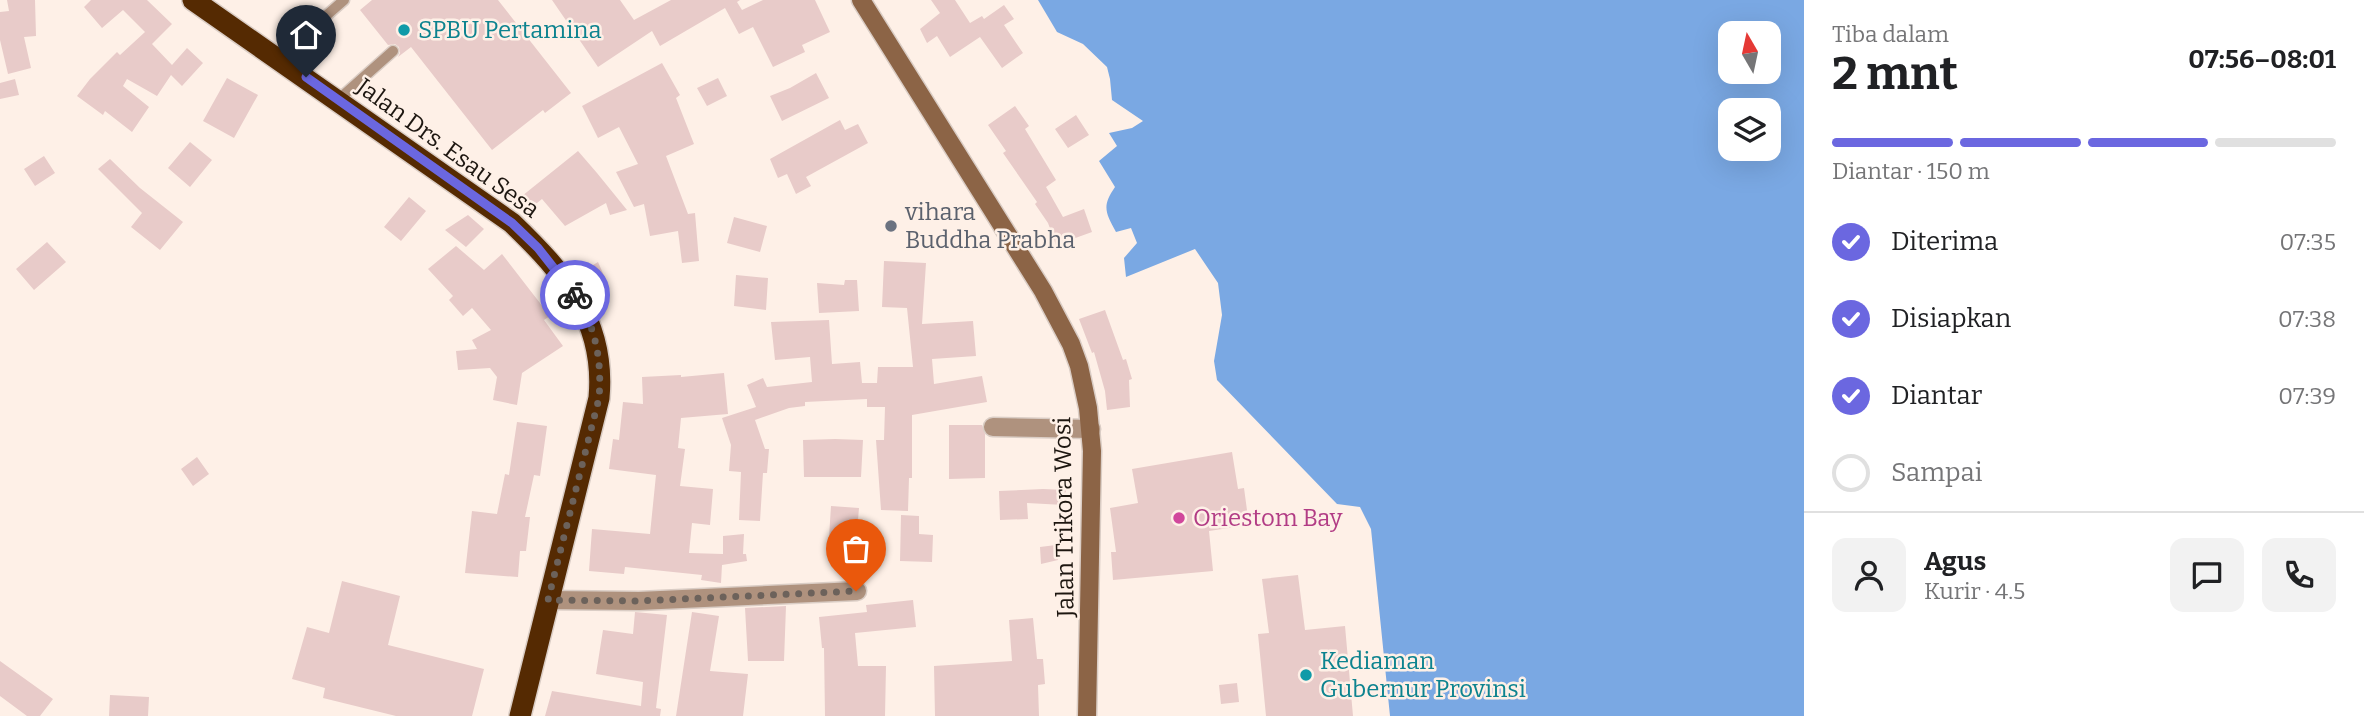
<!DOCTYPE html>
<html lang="id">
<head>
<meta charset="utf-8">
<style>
  :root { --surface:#fff; --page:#f2f2f2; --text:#202124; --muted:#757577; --line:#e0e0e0; --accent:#6b67e0 }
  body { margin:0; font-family:Bitter,serif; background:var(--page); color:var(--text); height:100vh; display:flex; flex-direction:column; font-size:26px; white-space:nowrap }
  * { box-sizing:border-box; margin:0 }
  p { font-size:23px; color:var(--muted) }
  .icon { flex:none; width:38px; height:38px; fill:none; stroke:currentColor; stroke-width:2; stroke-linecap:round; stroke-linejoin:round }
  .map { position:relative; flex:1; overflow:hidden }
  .panel { display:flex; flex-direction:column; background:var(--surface); width:560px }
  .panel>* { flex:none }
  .needle { width:46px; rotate:351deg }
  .fabs { position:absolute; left:1718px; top:21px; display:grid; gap:14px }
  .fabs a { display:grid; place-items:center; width:63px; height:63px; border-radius:14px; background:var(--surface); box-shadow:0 7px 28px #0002; font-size:35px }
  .pin { position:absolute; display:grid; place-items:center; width:60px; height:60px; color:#fff; margin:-72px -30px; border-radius:50% 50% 50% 0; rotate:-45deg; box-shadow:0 0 7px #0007 }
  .pin .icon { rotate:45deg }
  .courier { position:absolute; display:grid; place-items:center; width:70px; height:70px; margin:-35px; border:5px solid #6b67e0; border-radius:50%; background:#fff; color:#222; box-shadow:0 2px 9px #0007 }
  .overview em { font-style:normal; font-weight:700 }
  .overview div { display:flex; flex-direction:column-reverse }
  .overview { display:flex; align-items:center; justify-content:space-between; height:119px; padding:0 28px }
  h1 { font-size:46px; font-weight:700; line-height:52px }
  .bar { display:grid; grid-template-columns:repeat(4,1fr); gap:10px 7px; align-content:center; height:84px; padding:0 28px }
  .bar i { height:9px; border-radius:5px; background:var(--line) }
  .bar .on { background:var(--accent) }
  .bar p { grid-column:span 4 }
  .line { display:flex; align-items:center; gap:18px; padding:0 28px; border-top:2px solid var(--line) }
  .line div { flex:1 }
  .round { display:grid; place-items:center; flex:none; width:74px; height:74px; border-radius:14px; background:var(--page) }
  ol { padding:0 28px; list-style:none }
  li { display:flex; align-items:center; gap:21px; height:77px }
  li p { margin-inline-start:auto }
  li .icon { padding:7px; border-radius:50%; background:var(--accent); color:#fff; stroke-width:4 }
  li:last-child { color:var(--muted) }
  li i { width:38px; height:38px; border:4px solid var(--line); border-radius:50% }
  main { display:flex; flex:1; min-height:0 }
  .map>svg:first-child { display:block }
  .water { fill:#7aa8e3; fill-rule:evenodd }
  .building { fill:#e8cbc9 }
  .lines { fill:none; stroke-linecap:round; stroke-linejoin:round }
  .lane-casing { stroke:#dacdc5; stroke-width:13 }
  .street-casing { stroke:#dacdc5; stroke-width:21 }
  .secondary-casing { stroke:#dacdc5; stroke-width:21 }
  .highway-casing { stroke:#dacdc5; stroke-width:24 }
  .lane { stroke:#af927e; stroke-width:10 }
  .street { stroke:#af927e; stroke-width:18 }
  .secondary { stroke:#8c6446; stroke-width:18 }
  .highway { stroke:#552a02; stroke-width:21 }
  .done { stroke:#6c625b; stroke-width:7; stroke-dasharray:0 12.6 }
  .route { stroke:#6b67e0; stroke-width:9 }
  .culture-dot { fill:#0f9aa8; stroke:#fef0e7; stroke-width:2.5 }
  .worship-dot { fill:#6b7280; stroke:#fef0e7; stroke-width:2.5 }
  .hotel-dot { fill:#d1479c; stroke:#fef0e7; stroke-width:2.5 }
  .labels { text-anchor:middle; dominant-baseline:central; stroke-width:5; stroke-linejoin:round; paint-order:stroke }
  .culture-label { font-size:24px; fill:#0d838f; stroke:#fef0e7; text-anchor:start }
  .street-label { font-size:24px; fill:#1d1610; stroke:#fef0e7 }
  .worship-label { font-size:24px; fill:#5b616d; stroke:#fef0e7; text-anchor:start }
  .hotel-label { font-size:24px; fill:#b23c85; stroke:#fef0e7; text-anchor:start }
</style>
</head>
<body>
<main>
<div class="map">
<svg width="1804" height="716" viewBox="0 0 1804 716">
  <rect width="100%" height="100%" fill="#fef0e7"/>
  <path class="water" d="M1038,0H1804V716H1390L1371,529L1360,507L1337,504L1217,380L1214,361L1222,315L1218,283L1195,249L1126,277L1124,258L1137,243L1131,228L1116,232C1105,212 1102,206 1115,187L1099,161L1117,146L1109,133L1132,128L1143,121L1112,100L1110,79L1107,67L1083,44L1057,32ZM1731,33H1769V72H1731ZM1731,110H1769V149H1731Z"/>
  <path class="building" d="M7,0H35L36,36L24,37L31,68L8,74L0,40V12L9,11Z
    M91,0H147L172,24L152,44L172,65L187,48L203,63L182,86L171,75L157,96L127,79L123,86L149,107L132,132L105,111L103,115L77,96L90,79L117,52L120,55L145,32L123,10L102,28L84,7Z
    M372,0H498L571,93L545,113L543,110L492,150L411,47L398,57L400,53L399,47L395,44L388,45L360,10Z
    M552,0H620L634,20L671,0H740L737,2L742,10L763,0H815L830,32L802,45L805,52L773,67L753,27L739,34L725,8L660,46L652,31L598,67Z
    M931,0H955L970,23L982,16L984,19L1004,5L1014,19L1004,25L1023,53L1002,68L980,37L950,57L937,36L927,43L920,29L940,13Z
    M662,63L680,95L676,98L694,144L666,156L688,214L695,213L699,261L682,263L678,231L650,236L644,204L634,207L616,172L638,164L619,127L598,138L582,106Z
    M816,73L829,98L782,121L770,96L790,88Z
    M227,78L258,95L234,138L203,121Z
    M718,78L727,96L707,106L697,88Z
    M15,79L19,95L0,99V83Z
    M1015,106L1029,126L1025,129L1056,180L1046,187L1063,217L1084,209L1092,232L1056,245L1048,223L1035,204L1037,202L1003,153L1006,151L988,125Z
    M1076,115L1089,135L1068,148L1055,129Z
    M840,120L845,130L858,124L868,143L806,177L811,186L796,194L787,174L778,178L770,159Z
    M190,142L212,160L190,187L168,168Z
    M578,151L597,173L627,210L610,215L606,203L565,226L542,199L532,207L522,196Z
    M44,156L55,173L35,186L24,169Z
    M110,159L140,188L183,222L160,250L131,227L142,213L98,169Z
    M409,197L426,211L401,241L384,227Z
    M468,215L484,229L466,247L445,230Z
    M734,217L767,226L760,252L727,243Z
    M47,242L66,262L34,290L16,269Z
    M456,246L484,270L502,254L550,316L544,320L563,346L522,373L517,405L493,400L497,377L490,368L458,370L456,351L477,349L472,340L491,330L472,308L463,316L449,300L453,296L428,269Z
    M884,261L926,263L922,324L973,321L976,356L932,359L934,384L982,376L987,402L912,415V478H909L908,511L881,510L876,440H884L885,407H867V399L805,402V406L789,408L755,420L765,449H769L767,473H763L760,521L739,520L741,472L729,471L731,445L722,418L756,407L747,385L763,378L767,387L812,382L810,357L775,360L771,322L829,320L832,364L860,362L862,383H877L878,367H913L907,308L882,307Z
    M598,262L609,287L594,295L578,274Z
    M736,275L768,278L766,310L734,306Z
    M845,280H857L859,311L819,313L817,283L844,285Z
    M1105,310L1123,360L1126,359L1132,379L1129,380L1130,407L1107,410L1105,391L1094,352L1092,353L1079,319Z
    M724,373L728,414L681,418L678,448L685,449L680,486L713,489L710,525L692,523L689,553L723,554V536L744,534L743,554H746L747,561L722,565L721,583L701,580L702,575L625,567L624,574L589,571L592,529L650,534L656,475L609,469L613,439L619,440L623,402L643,404L642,377L681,375V377Z
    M517,422L547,426L540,476L534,475L525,517H530L526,551H520L518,577L465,573L472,511L497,514L505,474L509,475Z
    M949,425H982L985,434V478L949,479Z
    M835,439L863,440L861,477H804L803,440Z
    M1232,452L1238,489L1244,488L1249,525L1209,531L1213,571L1113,580L1111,552H1116L1110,508L1138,503L1132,469Z
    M197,457L209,474L193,486L181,469Z
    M1043,489L1066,490L1064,505L1027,503L1028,519L1000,520L999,491Z
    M831,506L859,508L855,555L828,553Z
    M901,515L919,516V534L933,535L932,562L900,561Z
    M1056,545L1058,560L1041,564L1040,547Z
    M1298,575L1305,630L1345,626L1353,716H1266L1258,634L1269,633L1262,579Z
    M342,581L400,596L388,645L484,669L472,716H396L323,698L325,688L292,679L307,627L329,633Z
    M913,600L916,627L855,633L858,666H886L885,716H825L824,648H822L819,617L867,612L866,605Z
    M786,606L784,661H748L745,608Z
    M635,612L667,615L656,708L661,709L660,716H545L552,691L641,706L643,682L596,674L603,630L633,634Z
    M692,612L719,616L710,671L748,674L743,716H676Z
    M1033,618L1037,659H1043L1045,684L1038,685L1039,716H935L934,666L1012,661L1009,620Z
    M0,661L53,699L40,716H27L0,696Z
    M1237,683L1239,702L1221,704L1219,685Z
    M110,695L149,697L148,716H109Z"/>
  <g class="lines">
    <defs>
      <path id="lane" d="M278,58L344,0
        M338,100L393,51"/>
      <path id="street" d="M993,427L1091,429
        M548,600L639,601L857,591"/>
      <path id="secondary" d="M861,0L1043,291L1071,344L1079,366L1088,408L1092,451L1087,716"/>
      <path id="highway" d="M193,0L512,223C565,274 606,321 599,398L520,716"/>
    </defs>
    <use href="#lane" class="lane-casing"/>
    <use href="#street" class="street-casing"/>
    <use href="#secondary" class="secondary-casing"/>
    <use href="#highway" class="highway-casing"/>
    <use href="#lane" class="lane"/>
    <use href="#street" class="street"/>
    <use href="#secondary" class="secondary"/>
    <use href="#highway" class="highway"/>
  </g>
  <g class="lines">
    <path class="done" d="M575,295C596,327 602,361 599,398L548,600L639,601L856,591"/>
    <path class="route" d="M306,77L512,223L538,248L575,295"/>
  </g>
  <g class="culture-dot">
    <circle cx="404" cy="30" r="7"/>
    <circle cx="1306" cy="675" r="7"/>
  </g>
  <circle class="worship-dot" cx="891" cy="226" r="7"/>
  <circle class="hotel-dot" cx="1179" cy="518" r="7"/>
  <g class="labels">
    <g class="culture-label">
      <text x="418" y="30">SPBU Pertamina</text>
      <text x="1320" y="661">Kediaman<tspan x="1320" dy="28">Gubernur Provinsi</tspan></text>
    </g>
    <g class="street-label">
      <text transform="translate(448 148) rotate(36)">Jalan Drs. Esau Sesa</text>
      <text transform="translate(1064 517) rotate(-91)">Jalan Trikora Wosi</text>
    </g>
    <g class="worship-label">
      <text x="905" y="212">vihara<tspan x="905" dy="28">Buddha Prabha</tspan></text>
    </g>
    <g class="hotel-label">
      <text x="1193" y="518">Oriestom Bay</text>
    </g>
  </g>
</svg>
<div class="fabs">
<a><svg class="needle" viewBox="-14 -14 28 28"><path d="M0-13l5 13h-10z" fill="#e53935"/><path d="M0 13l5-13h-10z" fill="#757577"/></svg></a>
<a><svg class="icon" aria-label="layers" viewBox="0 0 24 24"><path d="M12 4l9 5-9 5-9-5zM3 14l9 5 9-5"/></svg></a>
</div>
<div class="pin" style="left:856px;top:591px;background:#ea580c"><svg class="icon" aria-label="bag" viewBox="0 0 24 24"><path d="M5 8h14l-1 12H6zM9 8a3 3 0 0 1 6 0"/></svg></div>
<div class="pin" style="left:306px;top:77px;background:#1f2937"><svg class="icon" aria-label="home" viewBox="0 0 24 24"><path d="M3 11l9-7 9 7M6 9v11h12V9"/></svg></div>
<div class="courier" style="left:575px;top:295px"><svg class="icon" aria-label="bike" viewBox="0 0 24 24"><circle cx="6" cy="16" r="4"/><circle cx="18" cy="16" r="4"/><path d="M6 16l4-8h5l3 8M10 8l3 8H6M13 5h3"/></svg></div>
</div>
<section class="panel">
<div class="overview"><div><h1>2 mnt</h1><p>Tiba dalam</p></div><em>07:56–08:01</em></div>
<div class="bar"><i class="on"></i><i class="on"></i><i class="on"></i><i></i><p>Diantar · 150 m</p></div>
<ol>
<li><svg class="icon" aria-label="check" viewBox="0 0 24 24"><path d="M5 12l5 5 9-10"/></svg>Diterima<p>07:35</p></li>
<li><svg class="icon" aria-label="check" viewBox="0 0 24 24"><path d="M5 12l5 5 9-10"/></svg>Disiapkan<p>07:38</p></li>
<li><svg class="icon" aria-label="check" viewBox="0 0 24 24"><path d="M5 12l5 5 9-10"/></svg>Diantar<p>07:39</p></li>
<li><i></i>Sampai</li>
</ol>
<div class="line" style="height:126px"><a class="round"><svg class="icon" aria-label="person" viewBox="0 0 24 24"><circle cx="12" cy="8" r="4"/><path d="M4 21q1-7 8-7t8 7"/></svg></a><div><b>Agus</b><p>Kurir · 4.5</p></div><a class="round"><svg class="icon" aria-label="chat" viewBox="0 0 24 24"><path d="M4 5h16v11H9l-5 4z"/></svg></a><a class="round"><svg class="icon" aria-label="phone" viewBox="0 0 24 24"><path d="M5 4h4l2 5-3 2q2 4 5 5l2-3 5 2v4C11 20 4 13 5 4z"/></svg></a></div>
</section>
</main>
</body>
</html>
